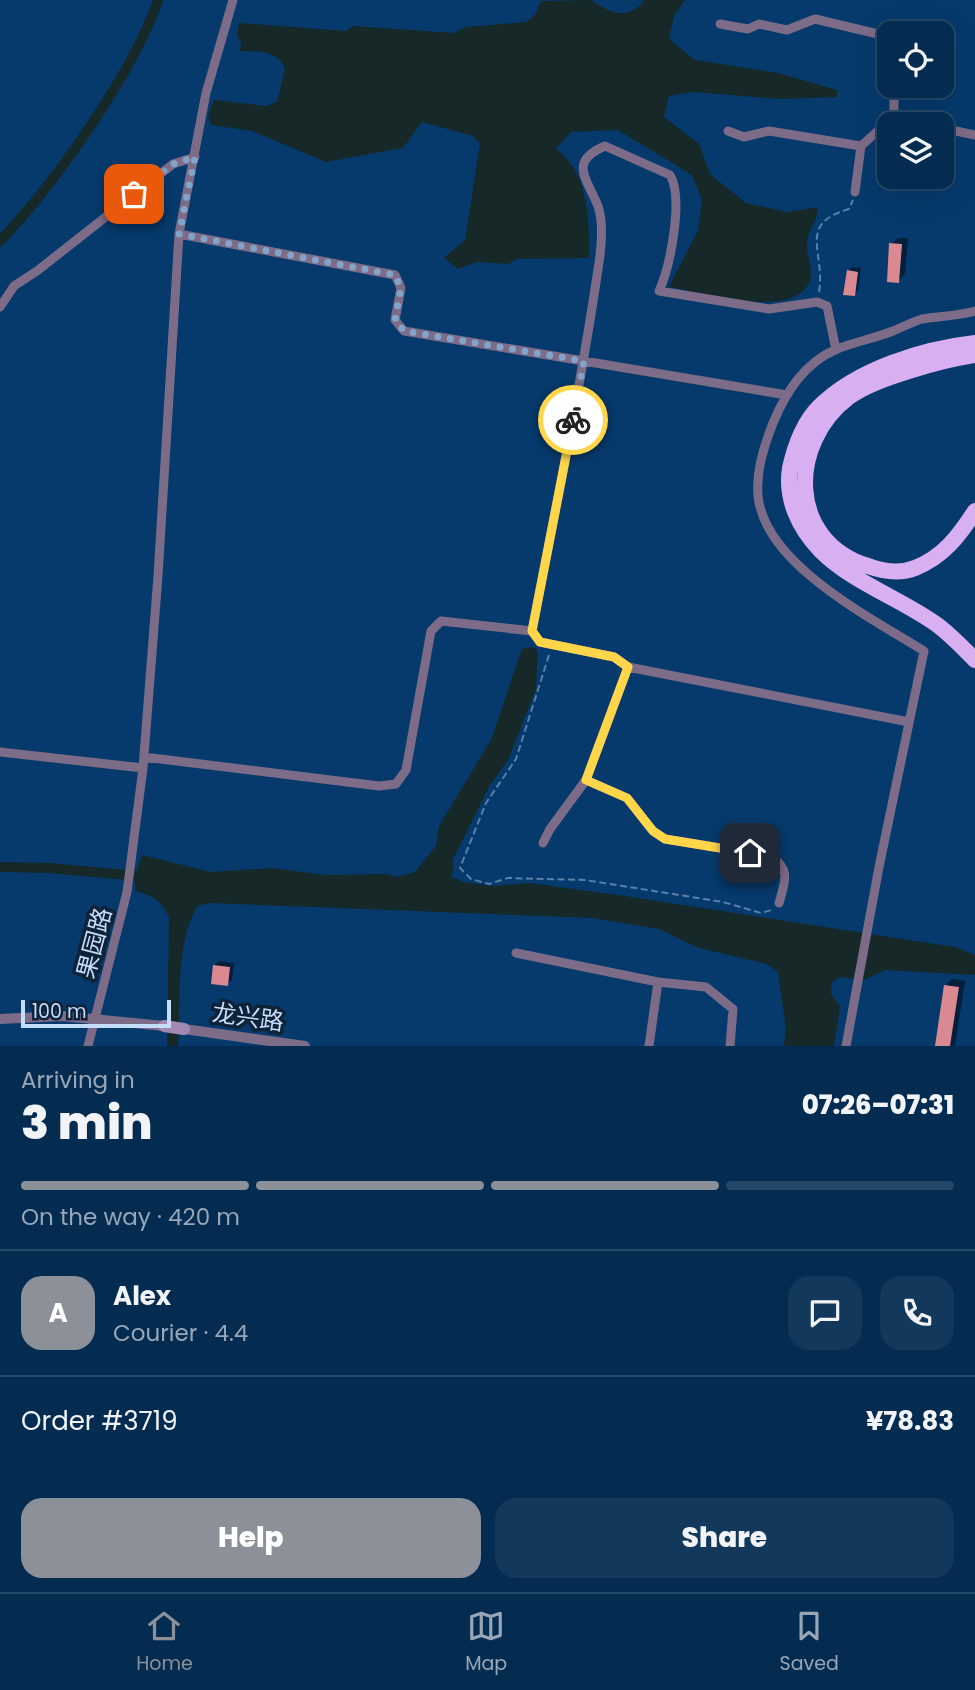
<!DOCTYPE html>
<html lang="en">
<head>
<meta charset="utf-8">
<style>
  :root { --surface:#042c51; --page:#12385b; --text:#f1f3f6; --muted:#97a7b7; --line:#254868; --accent:#8c9099 }
  body { margin:0; font-family:Poppins,"Noto Sans SC",sans-serif; background:var(--page); color:var(--text); height:100vh; display:flex; flex-direction:column; font-size:26px; white-space:nowrap }
  * { box-sizing:border-box; margin:0 }
  p { font-size:23px; color:var(--muted) }
  .icon { flex:none; width:38px; height:38px; fill:none; stroke:currentColor; stroke-width:2; stroke-linecap:round; stroke-linejoin:round }
  .map { position:relative; height:1046px; overflow:hidden }
  .drawer { display:flex; flex-direction:column; background:var(--surface); flex:1 }
  .drawer>* { flex:none }
  .buttons { position:absolute; left:877px; top:21px; display:grid; gap:14px }
  .buttons a { display:grid; place-items:center; width:77px; height:77px; border-radius:14px; background:var(--surface); box-shadow:0 7px 28px #0002,0 0 0 2px var(--line); font-size:35px }
  .scale { position:absolute; left:21px; bottom:18px; width:150px; box-sizing:border-box; padding-left:7px; border:4px solid #c4ddfb; border-top:0; font-size:19px; line-height:24px; white-space:nowrap; color:#c4ddfb; -webkit-text-stroke:5px #0e2238; paint-order:stroke }
  .pin { position:absolute; display:grid; place-items:center; width:60px; height:60px; color:#fff; margin:-30px; border-radius:14px; box-shadow:0 4px 10px #0006 }
  .courier { position:absolute; display:grid; place-items:center; width:70px; height:70px; margin:-35px; border:5px solid #ffd54a; border-radius:50%; background:#fff; color:#222; box-shadow:0 2px 9px #0007 }
  .headline em { font-style:normal; font-weight:800 }
  .headline div { display:flex; flex-direction:column-reverse }
  .headline { display:flex; align-items:center; justify-content:space-between; height:119px; padding:0 21px }
  h1 { font-size:46px; font-weight:800; line-height:52px }
  .bar { display:grid; grid-template-columns:repeat(4,1fr); gap:10px 7px; align-content:center; height:84px; padding:0 21px }
  .bar i { height:9px; border-radius:5px; background:var(--line) }
  .bar .current { background:var(--accent) }
  .bar p { grid-column:span 4 }
  .line { display:flex; align-items:center; gap:18px; padding:0 21px; border-top:2px solid var(--line) }
  .line div { flex:1 }
  .round { display:grid; place-items:center; flex:none; width:74px; height:74px; border-radius:21px; background:var(--page) }
  .primary-button { display:flex; gap:14px; margin-top:auto; padding:14px 21px }
  .primary-button a { flex:1; height:80px; border-radius:21px; background:var(--accent); color:#fff; font-size:28px; font-weight:800; line-height:80px; text-align:center }
  .primary-button a+a { background:var(--page); color:var(--text) }
  .tab-bar { display:flex; justify-content:space-around; align-items:center; height:98px; border-top:2px solid var(--line); background:var(--surface); font-size:19px; color:var(--muted) }
  .tab-bar a { display:grid; justify-items:center; gap:4px }
  .tab-bar .current { color:var(--accent) }
  .map>svg:first-child { display:block }
  .water { fill:#162928 }
  .shadow { fill:#0007 }
  .lines { fill:none; stroke-linecap:round; stroke-linejoin:round }
  .canal { stroke:#162928; stroke-width:10 }
  .building { fill:#da8992 }
  .path { stroke:#5880a9; stroke-width:2; stroke-dasharray:7 3.5; stroke-linecap:butt }
  .minor { stroke:#7d6c87; stroke-width:9 }
  .tertiary { stroke:#7d6c87; stroke-width:10 }
  .secondary { stroke:#a288b2; stroke-width:12 }
  .motorway { stroke:#d8aff0; stroke-width:16 }
  .done { stroke:#82a4c9; stroke-width:7; stroke-dasharray:0 12.6 }
  .route { stroke:#ffd54a; stroke-width:9 }
  .labels { text-anchor:middle; dominant-baseline:central; stroke-width:7; stroke-linejoin:round; paint-order:stroke }
  .street-label { font-size:24px; fill:#c4ddfb; stroke:#0e2238 }
</style>
</head>
<body>
<div class="map">
<svg width="975" height="1046" viewBox="0 0 975 1046">
  <rect width="100%" height="100%" fill="#063a6c"/>
  <path class="water" d="M592,0C608,13 630,21 644,0H685L674,16L669,39L695,60L778,73L837,90V97L781,99L693,92L669,96L664,117L699,144L710,174L746,203L787,212L818,207C818,220 808,229 807,243C806,256 816,272 808,285C788,319 702,292 669,287L698,230L702,200L692,175L618,130L571,132L556,149C588,171 590,221 589,258L516,259L509,264L477,262L458,269L444,258L465,240L480,143L473,136L422,122L403,148L326,162L252,131L211,125L208,115L214,100L266,106L277,102L285,68C275,49 259,52 240,51L241,41L237,37L239,23L346,31L353,26L454,33L466,27L526,22L535,15L541,1Z
    M533,647L538,651L536,689L508,760L490,785L452,861L454,866L451,877L463,882L493,886L530,883L625,896L955,947L975,955V975L885,970L864,980L840,977L832,982L831,994L840,1006L834,1046H784L786,1029L778,972L767,964L699,948L659,929L592,918L210,903L197,906C175,947 181,1000 178,1046H167L169,917C161,900 153,896 135,891V876L142,855L211,872L272,868L326,875L387,874L396,877L415,872L436,846L439,826L491,740L522,649Z"/>
  <path class="shadow" d="M898,238H908L905,274L898,281L891,244Z
    M853,267L861,268L858,290L854,294L848,271Z
    M219,961L234,963L232,980L227,984L215,965Z
    M952,979L965,981L955,1046H936L946,985Z"/>
  <g class="lines">
    <path class="canal" d="M0,241C53,186 134,72 158,0
      M0,867L49,868L149,877"/>
  </g>
  <path class="building" d="M889,243L902,244L899,283L887,282Z
    M847,270L858,272L855,296L843,295Z
    M213,965L230,967L228,986L211,984Z
    M944,985L959,987L950,1046H935Z"/>
  <g class="lines">
    <path class="path" d="M819,292C826,253 796,224 849,209L853,200
      M549,655L516,759L486,803L460,868L471,879L489,884L508,878L585,880L723,902L761,913L771,910"/>
    <path class="minor" d="M720,24L748,29L759,24L787,30L815,19L878,34L889,43
      M894,86V118
      M942,128L975,135
      M728,131L744,137L769,131L861,146
      M855,192L861,146L880,129L885,116L924,124
      M179,234L395,275L401,288L395,320L404,331L787,395
      M0,307L14,286L37,271L173,164L195,157
      M532,631C555,511 580,391 598,269C601,251 604,224 598,206C588,180 567,162 605,146L670,175C684,198 670,267 659,291L769,309L817,302L827,306L836,350
      M628,667L586,780L627,798L653,831L665,839L771,856C791,870 785,881 779,903
      M0,752L143,768
      M144,757L379,786L396,784L406,770L431,631L441,621L532,631L540,642L614,657L628,667L909,722
      M543,843L550,829L586,780
      M516,953L658,982L649,1046
      M658,982L706,987L733,1009L730,1046
      M88,1046L127,892L143,768L158,576L179,234L206,93L233,0
      M846,1046L879,867L924,651C872,618 765,565 758,496C756,471 764,446 773,423C786,392 804,363 837,349C855,342 875,338 893,331C903,327 912,322 922,319C940,316 958,316 975,311"/>
    <path class="tertiary" d="M0,1019L62,1016L164,1026
      M184,1029L305,1046"/>
    <path class="secondary" d="M164,1026L184,1029"/>
    <path class="motorway" d="M975,343C923,349 857,369 819,407C803,423 795,446 790,468C785,499 799,528 820,550C853,583 898,597 936,624C950,634 963,648 975,660
      M975,355C943,360 874,378 849,397C788,443 787,541 868,566C882,571 900,574 915,568C943,557 959,536 975,511"/>
  </g>
  <g class="lines">
    <path class="done" d="M134,194L173,164L195,157L179,234L395,275L401,288L395,320L404,331L584,361L573,420"/>
    <path class="route" d="M573,420L532,631L540,642L614,657L628,667L586,780L627,798L653,831L665,839L750,853"/>
  </g>
  <g class="labels">
    <g class="street-label">
      <text transform="translate(94 943) rotate(-75)">果园路</text>
      <text transform="translate(248 1017) rotate(8)">龙兴路</text>
    </g>
  </g>
</svg>
<div class="buttons">
<a><svg class="icon" aria-label="locate" viewBox="0 0 24 24"><circle cx="12" cy="12" r="6"/><path d="M12 2v4M12 18v4M2 12h4M18 12h4"/></svg></a>
<a><svg class="icon" aria-label="layers" viewBox="0 0 24 24"><path d="M12 4l9 5-9 5-9-5zM3 14l9 5 9-5"/></svg></a>
</div>
<div class="scale">100 m</div>
<div class="pin" style="left:134px;top:194px;background:#ea580c"><svg class="icon" aria-label="bag" viewBox="0 0 24 24"><path d="M5 8h14l-1 12H6zM9 8a3 3 0 0 1 6 0"/></svg></div>
<div class="pin" style="left:750px;top:853px;background:#1f2937"><svg class="icon" aria-label="home" viewBox="0 0 24 24"><path d="M3 11l9-7 9 7M6 9v11h12V9"/></svg></div>
<div class="courier" style="left:573px;top:420px"><svg class="icon" aria-label="bike" viewBox="0 0 24 24"><circle cx="6" cy="16" r="4"/><circle cx="18" cy="16" r="4"/><path d="M6 16l4-8h5l3 8M10 8l3 8H6M13 5h3"/></svg></div>
</div>
<section class="drawer">
<div class="headline"><div><h1>3 min</h1><p>Arriving in</p></div><em>07:26–07:31</em></div>
<div class="bar"><i class="current"></i><i class="current"></i><i class="current"></i><i></i><p>On the way · 420 m</p></div>
<div class="line" style="height:126px"><b class="round" style="background:var(--accent);color:#fff">A</b><div><b>Alex</b><p>Courier · 4.4</p></div><a class="round"><svg class="icon" aria-label="chat" viewBox="0 0 24 24"><path d="M4 5h16v11H9l-5 4z"/></svg></a><a class="round"><svg class="icon" aria-label="phone" viewBox="0 0 24 24"><path d="M5 4h4l2 5-3 2q2 4 5 5l2-3 5 2v4C11 20 4 13 5 4z"/></svg></a></div>
<div class="line" style="height:91px"><div>Order #3719</div><b>¥78.83</b></div>
<div class="primary-button"><a>Help</a><a>Share</a></div>
</section>
<nav class="tab-bar">
<a class="current"><svg class="icon" aria-label="home" viewBox="0 0 24 24"><path d="M3 11l9-7 9 7M6 9v11h12V9"/></svg>Home</a>
<a><svg class="icon" aria-label="map" viewBox="0 0 24 24"><path d="M3 6l6-2 6 2 6-2v14l-6 2-6-2-6 2zM9 4v14M15 6v14"/></svg>Map</a>
<a><svg class="icon" aria-label="saved" viewBox="0 0 24 24"><path d="M7 4h10v16l-5-4-5 4z"/></svg>Saved</a>
</nav>
</body>
</html>
